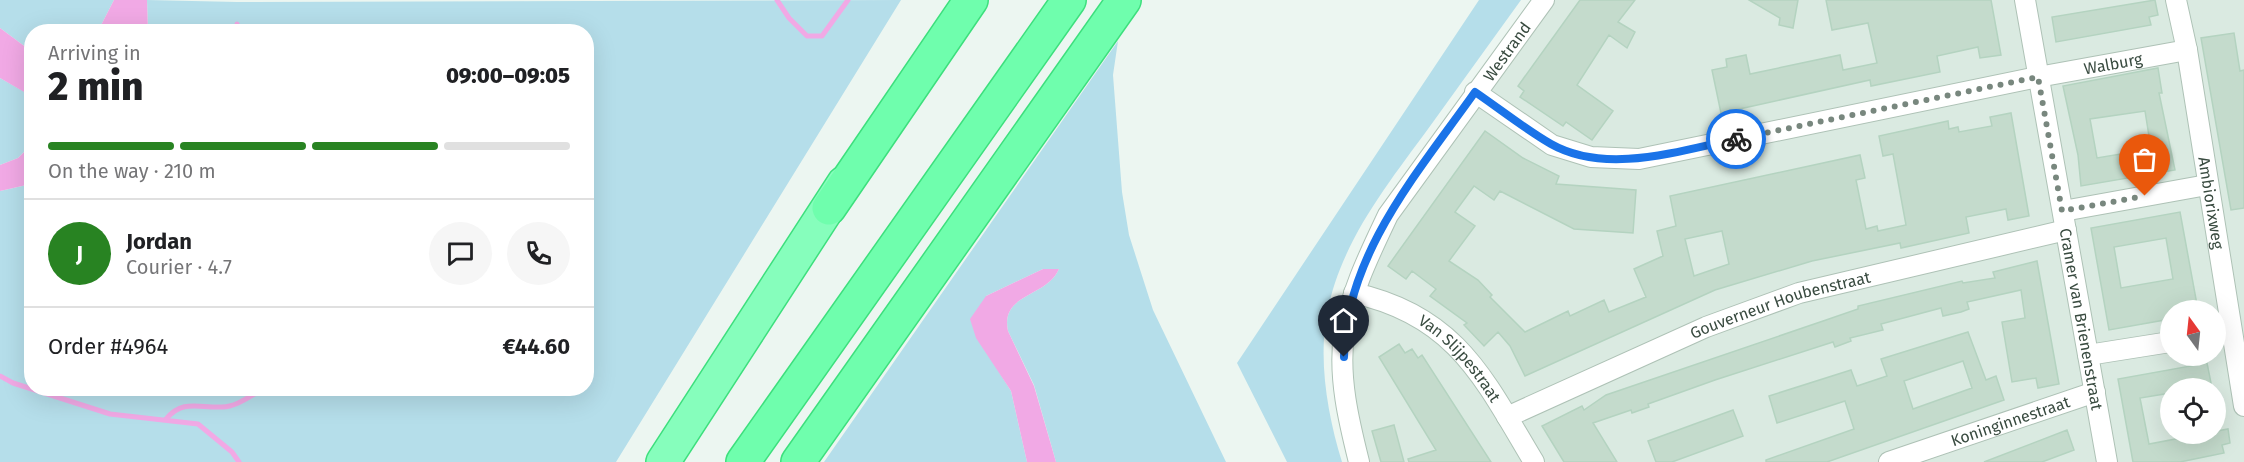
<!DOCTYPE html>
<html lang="en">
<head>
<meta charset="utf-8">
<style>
  :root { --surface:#fff; --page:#f6f6f6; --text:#202124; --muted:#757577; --line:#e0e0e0; --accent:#288322 }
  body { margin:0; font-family:"Fira Sans",sans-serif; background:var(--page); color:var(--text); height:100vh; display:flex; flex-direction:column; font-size:22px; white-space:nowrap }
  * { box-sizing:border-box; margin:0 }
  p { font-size:20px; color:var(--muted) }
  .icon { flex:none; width:33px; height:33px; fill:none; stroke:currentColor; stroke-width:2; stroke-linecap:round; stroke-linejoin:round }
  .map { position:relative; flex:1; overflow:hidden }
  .side { position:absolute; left:24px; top:24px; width:570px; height:372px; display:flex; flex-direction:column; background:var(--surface); border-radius:24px; box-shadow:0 6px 24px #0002 }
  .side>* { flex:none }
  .needle { width:39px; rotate:345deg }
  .fabs { position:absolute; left:2160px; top:300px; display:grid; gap:12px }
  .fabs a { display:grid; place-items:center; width:66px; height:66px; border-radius:50%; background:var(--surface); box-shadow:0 6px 24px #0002; font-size:30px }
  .pin { position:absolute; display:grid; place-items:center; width:51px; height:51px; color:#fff; margin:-62px -26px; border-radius:50% 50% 50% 0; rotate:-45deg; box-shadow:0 0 6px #0007 }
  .pin .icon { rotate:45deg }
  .courier { position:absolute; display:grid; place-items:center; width:60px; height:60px; margin:-30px; border:4px solid #1a73e8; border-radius:50%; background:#fff; color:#222; box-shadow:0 2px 8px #0007 }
  .head em { font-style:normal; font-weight:800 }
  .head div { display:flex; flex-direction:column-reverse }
  .head { display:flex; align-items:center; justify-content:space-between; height:102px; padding:0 24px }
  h1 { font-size:39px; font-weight:800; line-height:45px }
  .bar { display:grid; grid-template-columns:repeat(4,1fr); gap:9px 6px; align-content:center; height:72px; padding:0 24px }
  .bar i { height:8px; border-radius:4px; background:var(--line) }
  .bar .active { background:var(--accent) }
  .bar p { grid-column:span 4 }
  .line { display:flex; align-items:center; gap:15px; padding:0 24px; border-top:2px solid var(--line) }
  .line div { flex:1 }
  .round { display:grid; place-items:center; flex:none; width:63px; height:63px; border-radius:32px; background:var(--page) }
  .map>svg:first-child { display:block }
  .residential { fill:#daeae1; fill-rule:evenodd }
  .green { fill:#b5deea }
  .water { fill:#f1a9e5 }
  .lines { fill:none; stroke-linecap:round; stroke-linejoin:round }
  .stream { stroke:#f1a9e5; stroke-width:5 }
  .building { fill:#c4dbcc; stroke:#b4d3c0; stroke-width:1.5; fill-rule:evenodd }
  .minor-casing { stroke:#aec2b6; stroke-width:22 }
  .trunk-casing { stroke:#3ddf7d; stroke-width:36 }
  .motorway-casing { stroke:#3ddf7d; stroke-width:36 }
  .minor { stroke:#fff; stroke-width:20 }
  .trunk { stroke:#86febc; stroke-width:33 }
  .motorway { stroke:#6ffead; stroke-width:33 }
  .done { stroke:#78877e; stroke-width:6; stroke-dasharray:0 10.8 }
  .route { stroke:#1a73e8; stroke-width:8 }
  .labels { text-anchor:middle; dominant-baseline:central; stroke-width:4.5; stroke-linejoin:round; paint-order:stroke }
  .street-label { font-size:16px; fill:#394b40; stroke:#fff }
</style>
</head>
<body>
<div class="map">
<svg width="2244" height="462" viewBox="0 0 2244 462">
  <rect width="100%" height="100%" fill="#ecf6f1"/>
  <path class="residential" d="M1531,0H2244V462H1365L1342,337L1384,213ZM2170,310H2216V356H2170ZM2170,388H2216V434H2170Z"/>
  <path class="green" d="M0,0H114L98,31L32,32L31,51L0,28Z
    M147,0L237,2L901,0L616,462H0V191L31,184L32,388H586V32L148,31Z
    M1479,0H1521C1490,43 1459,86 1428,129C1387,185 1340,243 1327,314C1318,361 1328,417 1342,462H1287L1237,363Z
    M1118,41L1113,75L1122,192L1129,235L1153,310L1226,462H1056L1034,385L1008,331C1000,293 1046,298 1059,269H1043L986,296L999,372L1011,391L1027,462H824Z
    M0,78L32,96L31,145L18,158L0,165Z"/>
  <path class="water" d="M114,0H147L148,31H98Z
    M0,28L31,51V96L0,78Z
    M31,145V184L0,191V165L18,158Z
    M1043,269H1059C1046,298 1000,293 1008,331L1034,386L1056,462H1027L1011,391L976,338L970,319L986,296Z"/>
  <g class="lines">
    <path class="stream" d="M777,0L789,18L807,36H822L848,0
      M236,32L237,24
      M0,376L13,383L110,414L198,424L232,452L239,462
      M166,419C183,399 198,408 222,407C234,407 246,399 256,393L257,388"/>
  </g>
  <path class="building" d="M1580,0H1635L1618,22L1635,32L1627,48L1609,35L1577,85L1613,111L1592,140L1566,122L1563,126L1520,97L1524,91L1518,86Z
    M1749,0H1798L1793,28L1779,25L1780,18Z
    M1826,0H1991L2001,55L1980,58L1978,47L1937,56L1940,72L1871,86L1870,80L1721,113L1712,70L1727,67L1726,59L1746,55L1750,74L1840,55L1843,70L1877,63L1868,23L1832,30Z
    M2155,0L2158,15L2149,17L2151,25L2056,42L2052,17Z
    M2234,33L2240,71L2244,70V208L2231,210L2201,38Z
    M2158,68L2162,93H2159L2175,170L2081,186L2078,155L2063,86ZM2145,111L2151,149L2097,158L2090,119Z
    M2011,113L2029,216L2008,220L2006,209L1966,217L1969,233L1901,248L1900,243L1812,261L1715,290L1525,376L1510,346L1498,332L1484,346L1464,325L1467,323L1430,296L1436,289L1412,271L1406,279L1388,266L1485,131L1523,158L1559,176L1556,184L1636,190L1633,233L1574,229L1500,191L1494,200L1474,186L1455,212L1475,226L1449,261L1478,280L1492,295L1490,297L1525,332L1568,311L1570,316L1604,300L1609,312L1646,297L1634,269L1663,256L1657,231L1676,226L1670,196L1860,155L1865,178L1856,180L1866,229L1877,226L1878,231L1906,225L1893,154L1883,156L1879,136L1948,121L1949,129L1958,127L1959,132L1992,126L1990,117ZM1722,231L1729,264L1694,276L1685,239Z
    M2180,212L2198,310H2170V319L2109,330L2091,228ZM2166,238L2173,279L2121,288L2114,247Z
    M2037,261L2059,384L2038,388L2036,378L2012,382L2002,322L2025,318L2021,290L1967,302L1969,309L1961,312L1943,316L1941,308L1881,324L1883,330L1850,338L1851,341L1835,347L1833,342L1715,380L1648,404L1649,407L1632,413L1631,410L1593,423L1617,462H1564L1542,426L1582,406L1584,410L1606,395L1826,320L1858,309V306L1962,281L1963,283L1995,278L1993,272Z
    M1968,332L1986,380L1996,376L2004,400L1827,462H1766V460L1854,429L1845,401L1777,423L1769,396L1851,370L1857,386L1887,376L1881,359ZM1963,361L1972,388L1913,409L1904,381Z
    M1399,344L1405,353L1412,349L1418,358L1422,355L1491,462H1409L1408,459L1436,450L1379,357Z
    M2207,363L2212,388H2170V393L2140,398L2149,444L2228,429L2230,443L2222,445L2224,453L2180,462H2133L2118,379Z
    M1733,410L1743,436L1672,462H1656L1648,441Z
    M1394,425L1404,462H1381L1372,431Z
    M2067,430L2074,450L2042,462H1984Z"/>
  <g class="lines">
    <defs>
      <g id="minor">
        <path id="s1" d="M2025,0L2107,462"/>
        <path id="s2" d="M2176,0L2187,50L2244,406"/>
        <path id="s3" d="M1475,92L1552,145L1591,157L1639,159L2038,77L2187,50"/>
        <path d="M2063,211L2207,185"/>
        <path id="s4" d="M1354,293C1457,316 1484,379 1534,462"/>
        <path d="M2088,355L2170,342"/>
        <path id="s5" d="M1507,417L1706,327L1799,293L2066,230"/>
        <path id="s6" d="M1359,462C1349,422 1338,377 1344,335C1350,293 1370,253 1388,215L1544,0"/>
        <path id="s7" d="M1889,462L2095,392"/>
      </g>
      <path id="trunk" d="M663,462L844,183"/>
      <path id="motorway" d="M829,208L971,0
        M743,462L1069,0
        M798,462L1124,0"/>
    </defs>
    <use href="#minor" class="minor-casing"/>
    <use href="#trunk" class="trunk-casing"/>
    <use href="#motorway" class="motorway-casing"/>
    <use href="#minor" class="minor"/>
    <use href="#trunk" class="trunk"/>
    <use href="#motorway" class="motorway"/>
  </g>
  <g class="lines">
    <path class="done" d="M1736,139L2038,77L2062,211L2145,196"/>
    <path class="route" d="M1344,357C1345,255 1419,171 1475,92C1500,109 1525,129 1551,144C1606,175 1678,151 1736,139"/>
  </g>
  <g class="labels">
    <g class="street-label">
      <text stroke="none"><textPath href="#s6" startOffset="459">Westrand</textPath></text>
      <text stroke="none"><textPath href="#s3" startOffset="666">Walburg</textPath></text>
      <text stroke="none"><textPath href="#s2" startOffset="206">Ambiorixweg</textPath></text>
      <text stroke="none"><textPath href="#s5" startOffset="296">Gouverneur Houbenstraat</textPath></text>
      <text stroke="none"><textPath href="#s1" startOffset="324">Cramer van Brienenstraat</textPath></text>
      <text stroke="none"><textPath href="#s4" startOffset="128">Van Slijpestraat</textPath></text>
      <text stroke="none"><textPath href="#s7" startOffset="128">Koninginnestraat</textPath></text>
    </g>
  </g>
</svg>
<div class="fabs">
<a><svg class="needle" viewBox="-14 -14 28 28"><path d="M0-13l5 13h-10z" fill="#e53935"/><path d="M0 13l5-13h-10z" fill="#757577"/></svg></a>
<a><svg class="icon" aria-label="locate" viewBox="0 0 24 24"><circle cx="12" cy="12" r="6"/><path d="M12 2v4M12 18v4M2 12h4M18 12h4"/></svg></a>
</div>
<div class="pin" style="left:2145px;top:196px;background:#ea580c"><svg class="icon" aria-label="bag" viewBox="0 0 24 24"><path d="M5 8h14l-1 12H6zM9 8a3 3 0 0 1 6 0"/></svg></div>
<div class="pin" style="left:1344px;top:357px;background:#1f2937"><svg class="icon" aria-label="home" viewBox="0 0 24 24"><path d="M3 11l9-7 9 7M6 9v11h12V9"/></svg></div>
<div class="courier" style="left:1736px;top:139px"><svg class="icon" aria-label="bike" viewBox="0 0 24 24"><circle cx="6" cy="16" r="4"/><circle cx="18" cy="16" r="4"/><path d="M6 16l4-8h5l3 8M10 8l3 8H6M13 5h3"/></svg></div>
<section class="side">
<div class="head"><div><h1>2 min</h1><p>Arriving in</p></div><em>09:00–09:05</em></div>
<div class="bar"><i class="active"></i><i class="active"></i><i class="active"></i><i></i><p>On the way · 210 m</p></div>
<div class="line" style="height:108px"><b class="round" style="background:var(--accent);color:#fff">J</b><div><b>Jordan</b><p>Courier · 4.7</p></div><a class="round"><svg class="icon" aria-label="chat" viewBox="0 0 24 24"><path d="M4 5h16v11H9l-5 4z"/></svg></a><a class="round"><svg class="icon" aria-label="phone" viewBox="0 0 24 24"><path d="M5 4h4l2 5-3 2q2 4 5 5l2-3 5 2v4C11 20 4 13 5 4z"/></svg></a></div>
<div class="line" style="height:78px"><div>Order #4964</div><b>€44.60</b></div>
</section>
</div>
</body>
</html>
